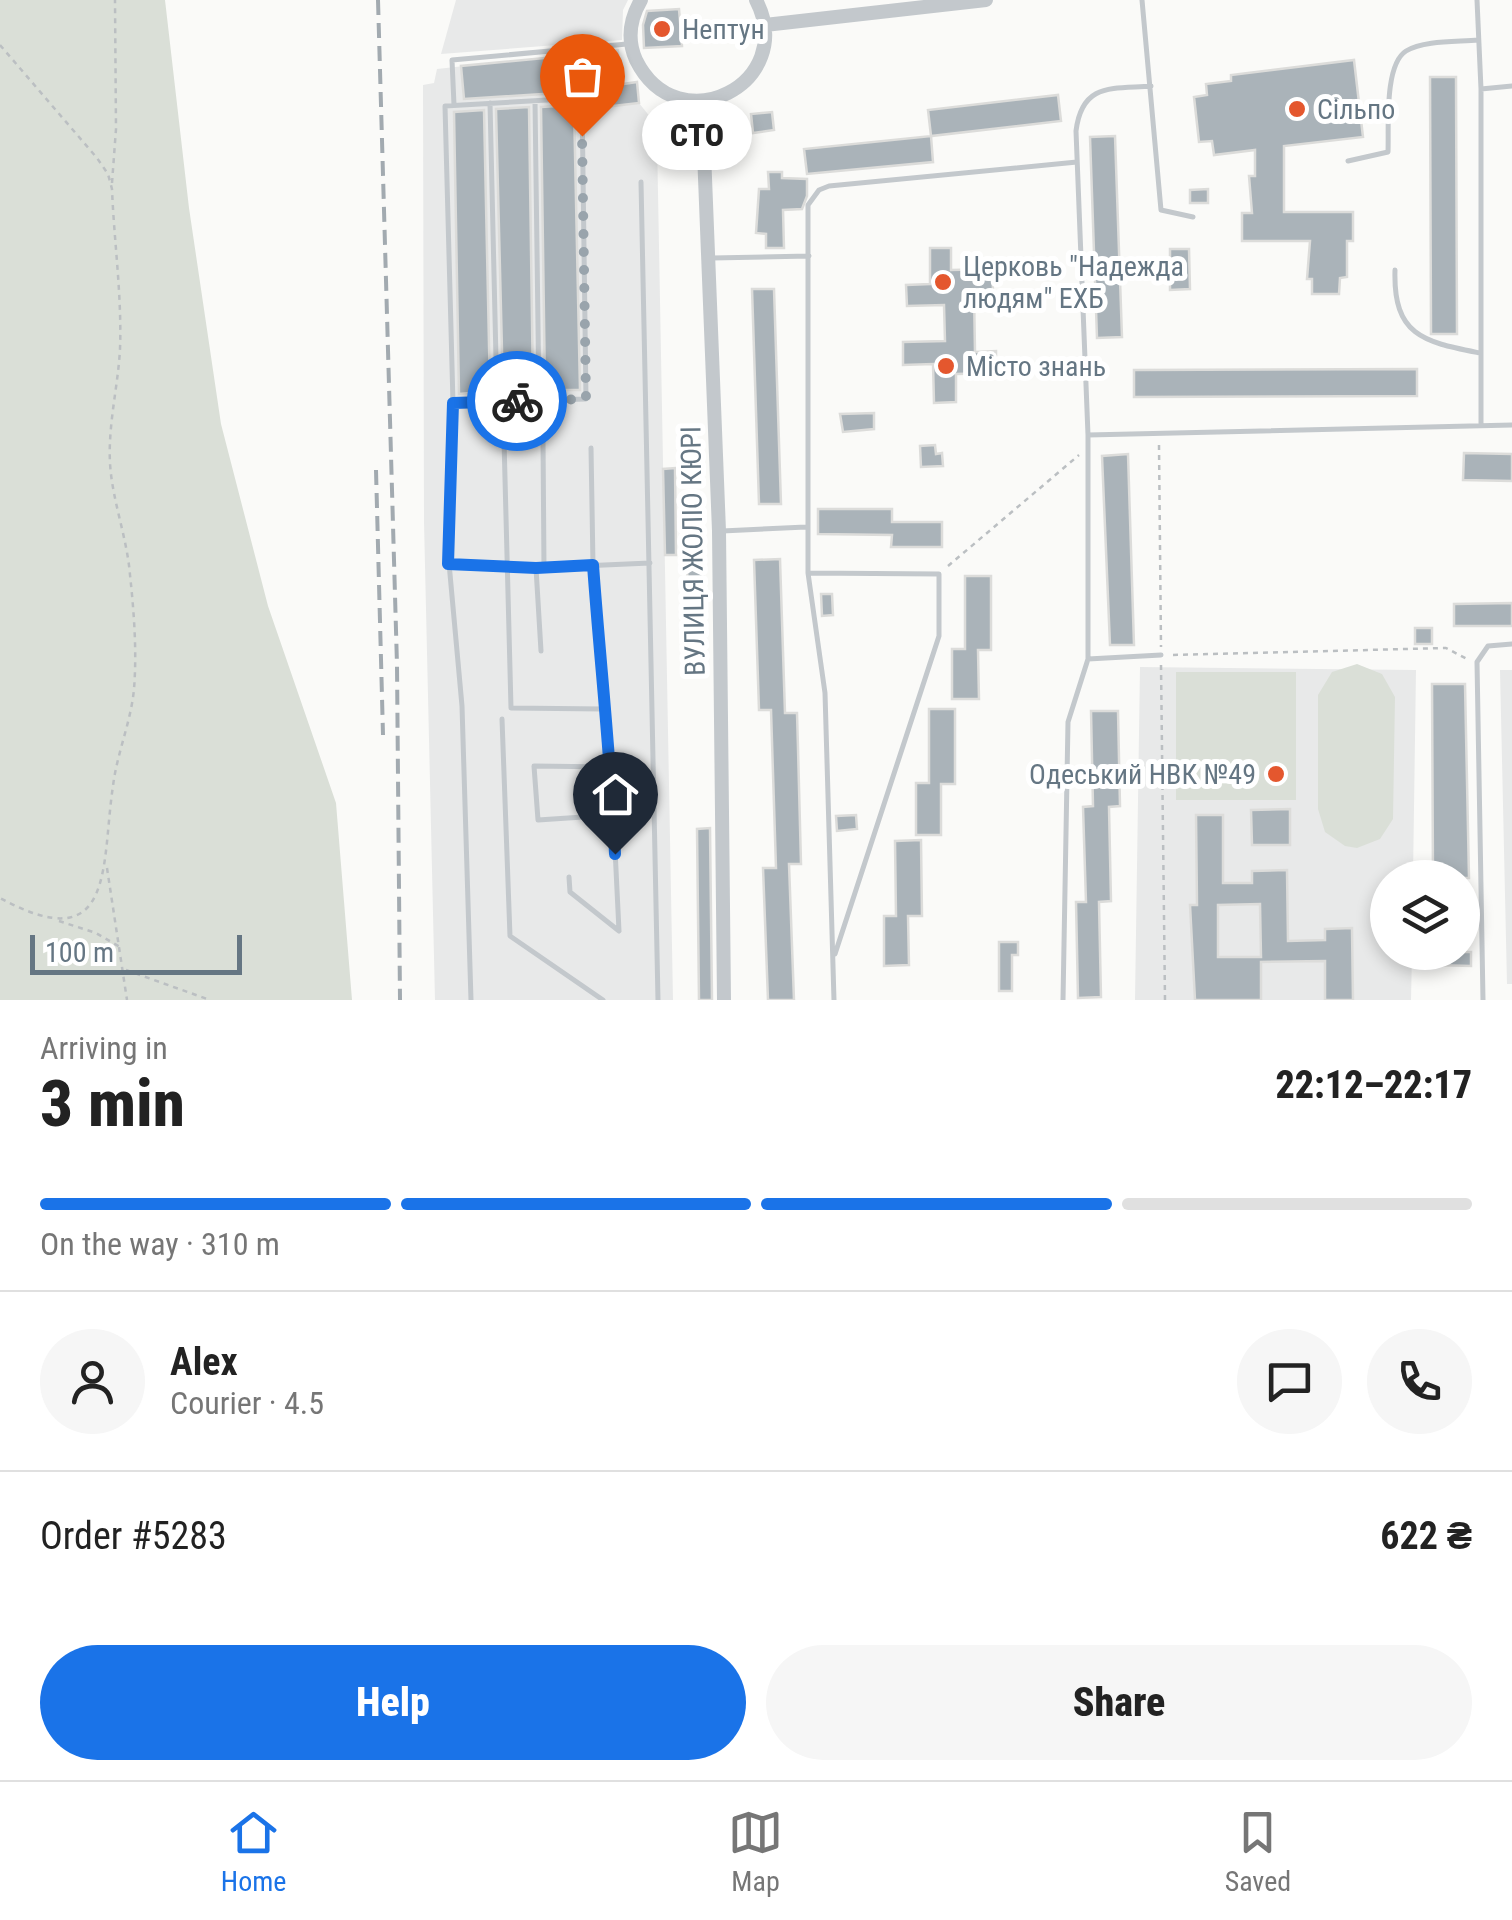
<!DOCTYPE html>
<html lang="en">
<head>
<meta charset="utf-8">
<style>
  :root { --surface:#fff; --page:#f6f6f6; --text:#222; --muted:#767676; --line:#e0e0e0; --accent:#1a73e8 }
  body { margin:0; font-family:"Roboto Condensed",sans-serif; background:var(--page); color:var(--text); height:100vh; display:flex; flex-direction:column; font-size:38px; white-space:nowrap }
  * { box-sizing:border-box; margin:0 }
  p { font-size:32px; color:var(--muted) }
  .icon { flex:none; width:55px; height:55px; fill:none; stroke:currentColor; stroke-width:2; stroke-linecap:round; stroke-linejoin:round }
  .map { position:relative; height:1000px; overflow:hidden }
  .panel { display:flex; flex-direction:column; background:var(--surface); flex:1 }
  .panel>* { flex:none }
  .buttons { position:absolute; left:1370px; top:860px; display:grid; gap:20px }
  .buttons a { display:grid; place-items:center; width:110px; height:110px; border-radius:50%; background:var(--surface); box-shadow:0 5px 15px #0003; font-size:50px }
  .scale { position:absolute; left:30px; bottom:25px; width:212px; box-sizing:border-box; padding-left:10px; border:5px solid #657683; border-top:0; font-size:28px; line-height:35px; white-space:nowrap; color:#657683; -webkit-text-stroke:8px #fff; paint-order:stroke }
  .pin { position:absolute; display:grid; place-items:center; width:85px; height:85px; color:#fff; margin:-102px -42px; border-radius:50% 50% 50% 0; rotate:-45deg; box-shadow:0 0 10px #0007 }
  .pin .icon { rotate:45deg }
  .courier { position:absolute; display:grid; place-items:center; width:100px; height:100px; margin:-50px; border:8px solid #1a73e8; border-radius:50%; background:#fff; color:#222; box-shadow:0 2px 12px #0007 }
  .bubble { position:absolute; height:70px; border-radius:35px; background:var(--surface); box-shadow:0 5px 15px #0003; font-size:32px; font-weight:800; line-height:70px; text-align:center }
  .summary em { font-style:normal; font-weight:800 }
  .summary div { display:flex; flex-direction:column-reverse }
  .summary { display:flex; align-items:center; justify-content:space-between; height:170px; padding:0 40px }
  h1 { font-size:65px; font-weight:800; line-height:75px }
  .bar { display:grid; grid-template-columns:repeat(4,1fr); gap:15px 10px; align-content:center; height:120px; padding:0 40px }
  .bar i { height:12px; border-radius:8px; background:var(--line) }
  .bar .on { background:var(--accent) }
  .bar p { grid-column:span 4 }
  .line { display:flex; align-items:center; gap:25px; padding:0 40px; border-top:2px solid var(--line) }
  .line div { flex:1 }
  .round { display:grid; place-items:center; flex:none; width:105px; height:105px; border-radius:52px; background:var(--page) }
  .button { display:flex; gap:20px; margin-top:auto; padding:20px 40px }
  .button a { flex:1; height:115px; border-radius:60px; background:var(--accent); color:#fff; font-size:40px; font-weight:800; line-height:115px; text-align:center }
  .button a+a { background:var(--page); color:var(--text) }
  .menu { display:flex; justify-content:space-around; align-items:center; height:140px; border-top:2px solid var(--line); background:var(--surface); font-size:28px; color:var(--muted) }
  .menu a { display:grid; justify-items:center; gap:5px }
  .menu .on { color:var(--accent) }
  .map>svg:first-child { display:block }
  .built { fill:#e8e9e9 }
  .green { fill:#dadfd7 }
  .building { fill:#aab3b9; stroke:#dcdcda; stroke-width:2.5; fill-rule:evenodd }
  .lines { fill:none; stroke-linecap:round; stroke-linejoin:round }
  .path { stroke:#bbbfc2; stroke-width:2.5; stroke-dasharray:5 5; stroke-linecap:butt }
  .service { stroke:#c3c8cc; stroke-width:5 }
  .tertiary { stroke:#c3c8cc; stroke-width:14 }
  .rail { stroke:#a2aab0; stroke-width:4; stroke-dasharray:15 8; stroke-linecap:butt }
  .done { stroke:#99a4ac; stroke-width:10; stroke-dasharray:0 18 }
  .route { stroke:#1a73e8; stroke-width:12 }
  .poi-dot { fill:#e4572e; stroke:#fff; stroke-width:4 }
  .labels { text-anchor:middle; dominant-baseline:central; stroke-width:10; stroke-linejoin:round; paint-order:stroke }
  .poi-label { font-size:28px; fill:#657683; stroke:#fff; text-anchor:start }
  .street-label { font-size:28px; fill:#657683; stroke:#fff }
</style>
</head>
<body>
<div class="map">
<svg width="1512" height="1000" viewBox="0 0 1512 1000">
  <rect width="100%" height="100%" fill="#fafaf8"/>
  <path class="built" d="M456,0H628L623,10L622,40L441,54Z
    M619,49L621,70L609,72L613,106L639,103L655,123L657,139L673,1000H435L424,522L423,85L434,83L437,69Z
    M1140,667L1416,670L1413,877L1388,878V952L1412,953L1411,1000H1135Z
    M1500,670H1512V984H1507Z"/>
  <path class="green" d="M0,0H165L189,208L221,424L268,606L336,803L352,1000H0Z
    M1357,664L1382,674L1395,697L1393,819L1380,839L1357,848L1345,846L1325,832L1318,809V695L1332,672Z
    M1176,672H1296V800H1176Z"/>
  <path class="building" d="M679,9L682,46L644,48L643,25L647,11Z
    M607,52L608,61L620,59L623,84L637,82L639,103L613,106L611,84L574,88V92L464,99L461,66Z
    M1354,60L1363,137L1284,146V212H1353V241H1347V277L1340,278L1339,294H1312V279H1307L1310,241H1242V213H1252L1249,176H1255V150L1214,155L1212,141L1199,142L1194,97L1207,95L1206,84L1231,81V75Z
    M1430,77H1456L1457,334H1431Z
    M1058,95L1061,121L931,136L928,110Z
    M574,105L580,390H545L541,107Z
    M529,107L533,390L503,391L496,109Z
    M484,110L490,391L459,394L454,112Z
    M772,112L774,130L753,133L751,114Z
    M931,136L933,162L807,174L804,149Z
    M1115,136L1122,337L1097,338L1090,137Z
    M768,172H782V178L807,179V196L802,209L783,210L784,248H766V234L756,233L759,189H769Z
    M1208,189V203H1190V190Z
    M930,248H951V270L992,269L993,291H974L975,352L996,351V373L956,374V402L934,403L933,364L903,365V342L945,341L944,305L907,306L906,285L930,284Z
    M1170,249H1189L1190,289L1170,290Z
    M752,289H774L781,504H759Z
    M1417,369V396L1134,397V370Z
    M874,413V429L843,432L840,414Z
    M935,445L936,454L942,453L943,466L921,467L920,446Z
    M1464,453L1512,454V481L1463,480Z
    M1128,454L1134,645H1110L1102,456Z
    M675,468L676,555H665L663,469Z
    M818,509H892V522H942V547H891L892,535L818,534Z
    M780,559L785,713H797L798,748L801,864H789L794,1000H768L763,868H776L771,710H759L754,560Z
    M687,564H703L705,637L689,638Z
    M965,576H991V650H978L979,699H952V649H965Z
    M821,594H832L833,615L822,616Z
    M1512,603V626H1454V604Z
    M1415,628H1432V644H1415Z
    M1432,684H1465L1469,878H1433Z
    M929,709H955V784H941V835H916V783H929Z
    M1091,711H1118L1120,806L1109,807L1111,901L1099,902L1101,997L1078,998L1076,902H1086L1083,807L1093,806Z
    M1290,809V845H1252L1251,810Z
    M856,815L857,829L837,831L836,816Z
    M1196,815H1223V883H1252V871L1287,870L1288,941L1325,940V929L1352,928L1353,1000H1325V961L1261,962V1000H1195L1190,905H1197ZM1260,904L1261,957H1218V905Z
    M710,828L712,1000H699L697,829Z
    M921,840L922,916H908L909,965L884,966V916H896L895,841Z
    M999,942H1018V955H1012V991H999Z
    M1434,952H1471V966L1434,965Z"/>
  <g class="lines">
    <path class="path" d="M0,45L97,158L108,174L112,189C114,241 122,296 120,349C118,387 108,424 110,463C112,500 127,537 130,575C134,612 137,652 134,689C131,722 117,753 113,786C101,865 116,961 0,898
      M112,183L116,129L115,0
      M1159,445L1161,647
      M948,566L1079,455
      M1173,655L1446,648L1467,659
      M1161,665L1165,1000
      M107,868L127,1000
      M59,921L96,933L120,947
      M126,970L210,1000"/>
    <path class="service" d="M1142,0L1161,210L1193,217
      M1477,0L1481,89V423
      M1481,89L1512,86
      M535,101L539,400
      M490,103L497,402
      M454,105L452,60L627,44
      M1348,161L1388,152C1389,127 1384,65 1406,51C1424,40 1458,42 1478,40
      M641,182L658,1000
      M712,258L809,256
      M1395,270C1393,337 1425,342 1480,353
      M453,403L586,399L582,98L445,106L453,403L449,563L462,706L471,1000
      M1088,435L1512,425
      M543,438L544,568
      M504,440L511,708L603,709
      M591,448L593,565L603,709L611,767L619,931
      M722,531L806,527
      M449,563L536,568L650,563
      M536,568L541,651
      M808,573L939,574V636L835,954
      M1088,659L1161,655
      M502,719L510,936L603,1000
      M611,767L534,766L538,820L613,815
      M569,877L570,892L619,931
      M834,1000L825,693L808,573V205L819,190L829,186L1077,162
      M1063,1000L1068,722L1088,659V435L1076,131C1082,82 1113,89 1151,86
      M1483,1000L1477,662L1488,646L1512,644"/>
    <path class="tertiary" d="M641,0C630,19 627,40 636,60C678,145 799,83 756,0
      M765,25L986,0
      M702,102L719,531L724,1000"/>
    <path class="rail" d="M378,0L397,665L400,1000
      M376,470L383,735"/>
  </g>
  <g class="lines">
    <path class="done" d="M517,401L586,399L582,136"/>
    <path class="route" d="M517,401L453,403L448,564L536,568L593,565C600,662 611,758 615,854"/>
  </g>
  <g class="poi-dot">
    <circle cx="662" cy="29" r="10"/>
    <circle cx="1297" cy="109" r="10"/>
    <circle cx="943" cy="282" r="10"/>
    <circle cx="946" cy="366" r="10"/>
    <circle cx="1276" cy="774" r="10"/>
  </g>
  <g class="labels">
    <g class="poi-label">
      <text x="682" y="29">Нептун</text>
      <text x="1317" y="109">Сільпо</text>
      <text x="963" y="266">Церковь "Надежда<tspan x="963" dy="32">людям" ЕХБ</tspan></text>
      <text x="966" y="366">Місто знань</text>
      <text x="1256" y="774" text-anchor="end">Одеський НВК №49</text>
    </g>
    <g class="street-label">
      <text transform="translate(693 551) rotate(-91)">ВУЛИЦЯ ЖОЛІО КЮРІ</text>
    </g>
  </g>
</svg>
<div class="buttons">
<a><svg class="icon" aria-label="layers" viewBox="0 0 24 24"><path d="M12 4l9 5-9 5-9-5zM3 14l9 5 9-5"/></svg></a>
</div>
<div class="scale">100 m</div>
<div class="pin" style="left:582px;top:136px;background:#ea580c"><svg class="icon" aria-label="bag" viewBox="0 0 24 24"><path d="M5 8h14l-1 12H6zM9 8a3 3 0 0 1 6 0"/></svg></div>
<div class="pin" style="left:615px;top:854px;background:#1f2937"><svg class="icon" aria-label="home" viewBox="0 0 24 24"><path d="M3 11l9-7 9 7M6 9v11h12V9"/></svg></div>
<div class="courier" style="left:517px;top:401px"><svg class="icon" aria-label="bike" viewBox="0 0 24 24"><circle cx="6" cy="16" r="4"/><circle cx="18" cy="16" r="4"/><path d="M6 16l4-8h5l3 8M10 8l3 8H6M13 5h3"/></svg></div>
<div class="bubble" style="left:642px;top:100px;width:110px">СТО</div>
</div>
<section class="panel">
<div class="summary"><div><h1>3 min</h1><p>Arriving in</p></div><em>22:12–22:17</em></div>
<div class="bar"><i class="on"></i><i class="on"></i><i class="on"></i><i></i><p>On the way · 310 m</p></div>
<div class="line" style="height:180px"><a class="round"><svg class="icon" aria-label="person" viewBox="0 0 24 24"><circle cx="12" cy="8" r="4"/><path d="M4 21q1-7 8-7t8 7"/></svg></a><div><b>Alex</b><p>Courier · 4.5</p></div><a class="round"><svg class="icon" aria-label="chat" viewBox="0 0 24 24"><path d="M4 5h16v11H9l-5 4z"/></svg></a><a class="round"><svg class="icon" aria-label="phone" viewBox="0 0 24 24"><path d="M5 4h4l2 5-3 2q2 4 5 5l2-3 5 2v4C11 20 4 13 5 4z"/></svg></a></div>
<div class="line" style="height:130px"><div>Order #5283</div><b>622 ₴</b></div>
<div class="button"><a>Help</a><a>Share</a></div>
</section>
<nav class="menu">
<a class="on"><svg class="icon" aria-label="home" viewBox="0 0 24 24"><path d="M3 11l9-7 9 7M6 9v11h12V9"/></svg>Home</a>
<a><svg class="icon" aria-label="map" viewBox="0 0 24 24"><path d="M3 6l6-2 6 2 6-2v14l-6 2-6-2-6 2zM9 4v14M15 6v14"/></svg>Map</a>
<a><svg class="icon" aria-label="saved" viewBox="0 0 24 24"><path d="M7 4h10v16l-5-4-5 4z"/></svg>Saved</a>
</nav>
</body>
</html>
